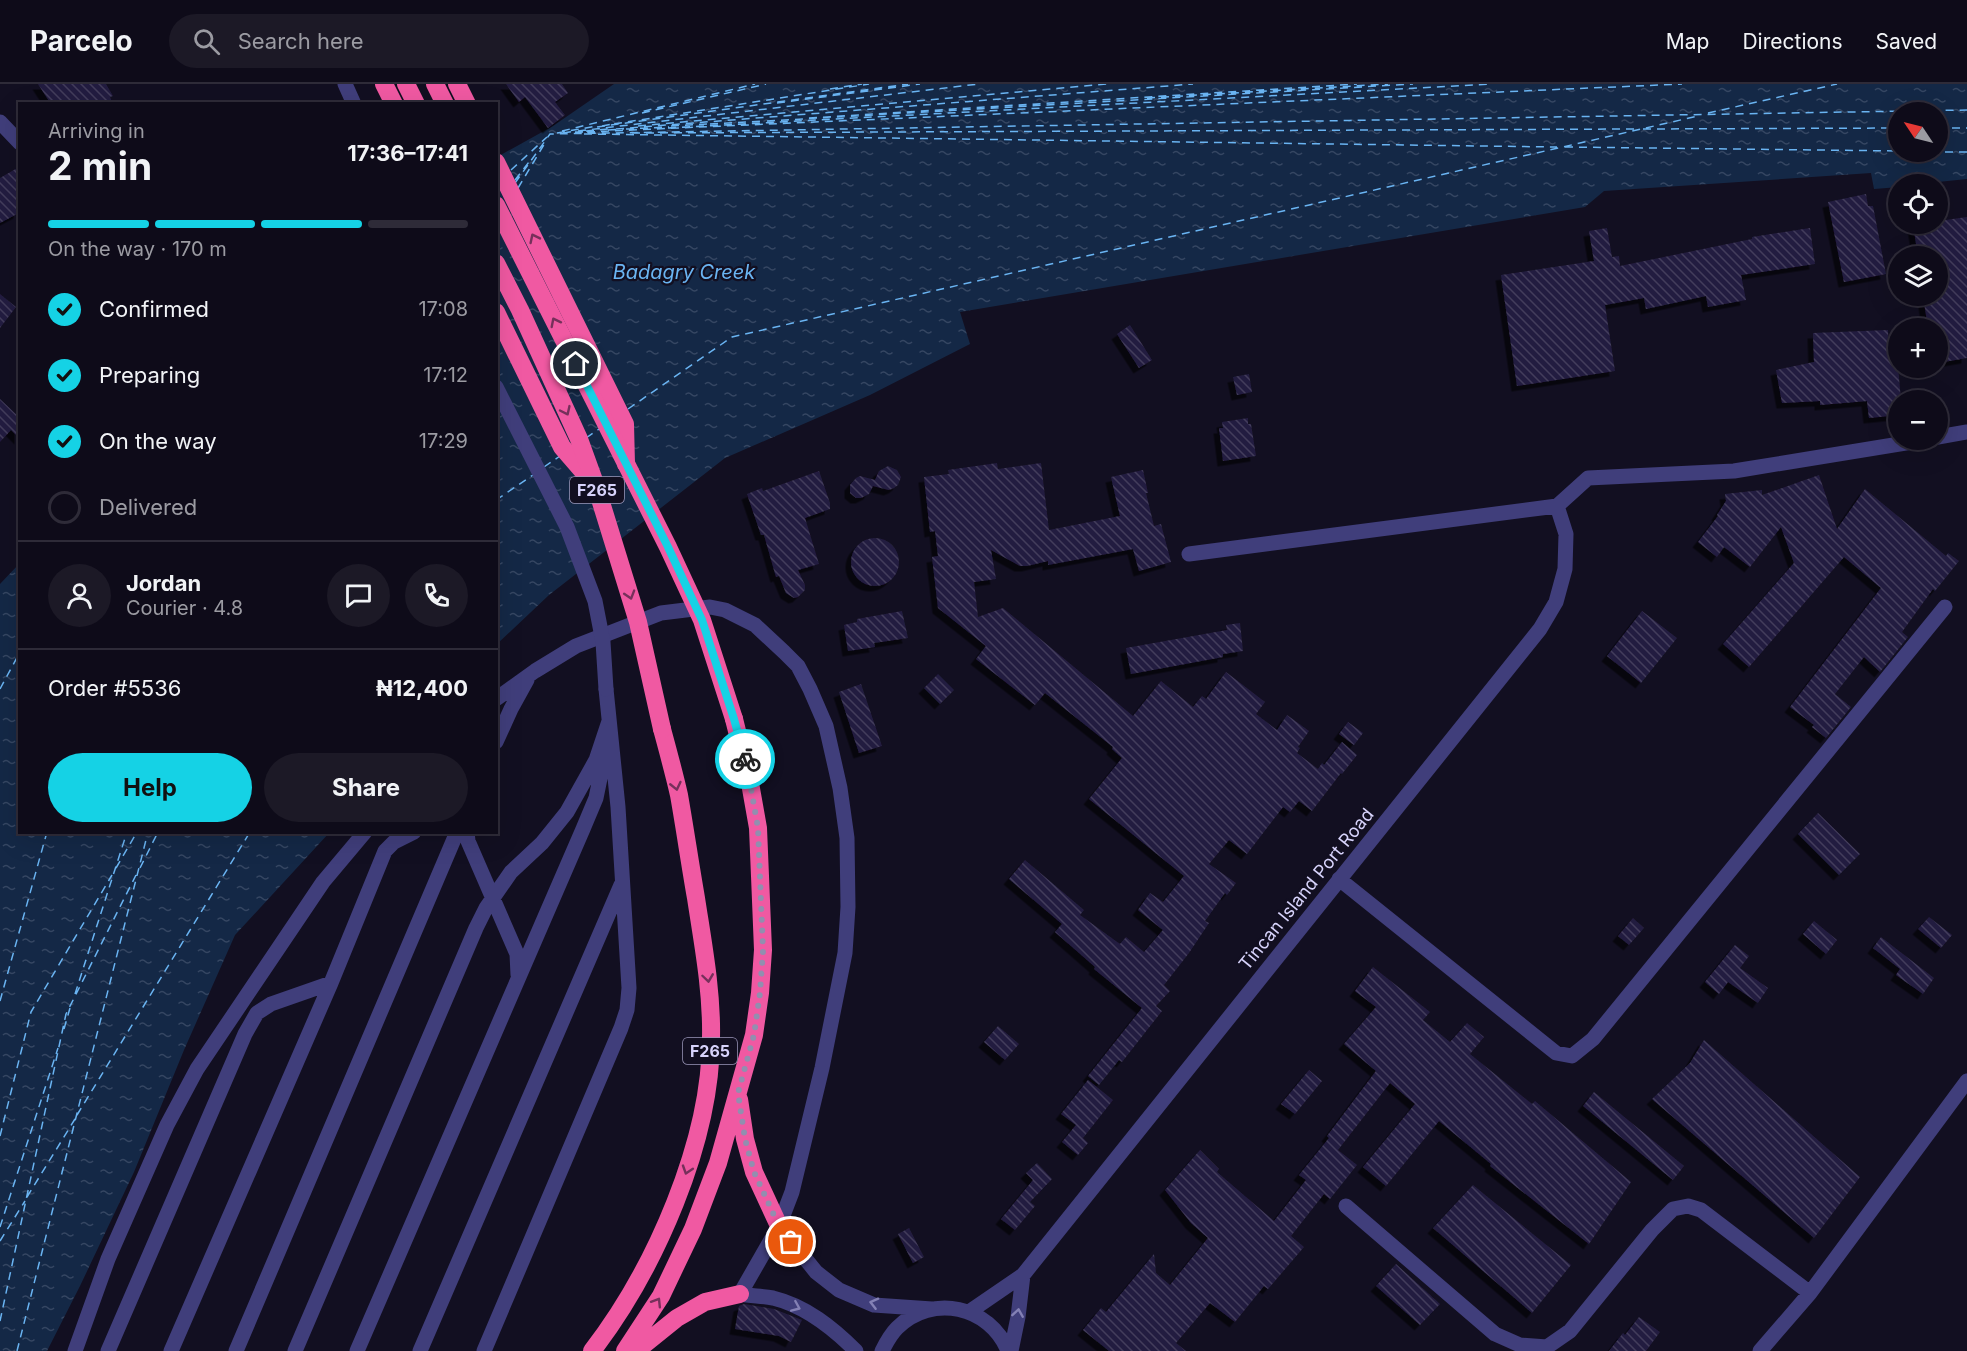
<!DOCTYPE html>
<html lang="en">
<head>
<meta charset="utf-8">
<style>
  :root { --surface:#0e0b19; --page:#1c1926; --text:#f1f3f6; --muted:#9b9ba2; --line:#2e2b38; --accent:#15d2e5 }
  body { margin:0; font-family:Inter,sans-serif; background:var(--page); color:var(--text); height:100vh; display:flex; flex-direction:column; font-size:22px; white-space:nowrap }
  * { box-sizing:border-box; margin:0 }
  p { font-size:20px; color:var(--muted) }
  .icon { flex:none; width:33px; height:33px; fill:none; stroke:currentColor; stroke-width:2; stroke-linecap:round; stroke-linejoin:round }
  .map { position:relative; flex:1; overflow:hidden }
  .side { position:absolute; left:18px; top:18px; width:480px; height:732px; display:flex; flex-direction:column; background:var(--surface); border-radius:0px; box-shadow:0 6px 24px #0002,0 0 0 2px var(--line) }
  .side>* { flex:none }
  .needle { width:39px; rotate:305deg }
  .tools { position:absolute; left:1888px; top:18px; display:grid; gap:12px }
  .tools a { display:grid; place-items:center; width:60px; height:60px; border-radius:50%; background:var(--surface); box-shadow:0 6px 24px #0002,0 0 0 2px var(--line); font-size:30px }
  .pin { position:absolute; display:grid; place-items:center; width:51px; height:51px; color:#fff; margin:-26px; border:3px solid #fff; border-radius:50%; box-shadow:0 2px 6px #0007 }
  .courier { position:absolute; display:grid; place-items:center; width:60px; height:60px; margin:-30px; border:4px solid #15d2e5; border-radius:50%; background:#fff; color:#222; box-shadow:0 2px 8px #0007 }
  .overview em { font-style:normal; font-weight:700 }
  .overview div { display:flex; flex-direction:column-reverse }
  .overview { display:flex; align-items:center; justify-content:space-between; height:102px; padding:0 30px }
  h1 { font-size:39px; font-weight:700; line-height:45px }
  .bar { display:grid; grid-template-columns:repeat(4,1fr); gap:9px 6px; align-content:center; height:72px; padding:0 30px }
  .bar i { height:8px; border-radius:4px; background:var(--line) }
  .bar .selected { background:var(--accent) }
  .bar p { grid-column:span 4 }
  .line { display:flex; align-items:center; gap:15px; padding:0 30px; border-top:2px solid var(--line) }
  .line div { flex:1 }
  .round { display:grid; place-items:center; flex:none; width:63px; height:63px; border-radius:32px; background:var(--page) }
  ol { padding:0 30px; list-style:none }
  li { display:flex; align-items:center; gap:18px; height:66px }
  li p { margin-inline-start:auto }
  li .icon { padding:6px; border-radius:50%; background:var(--accent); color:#111; stroke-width:4 }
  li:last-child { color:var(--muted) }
  li i { width:33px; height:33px; border:3px solid var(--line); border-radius:50% }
  .cta { display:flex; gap:12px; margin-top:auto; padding:12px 30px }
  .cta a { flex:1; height:69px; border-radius:36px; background:var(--accent); color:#111; font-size:24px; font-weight:700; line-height:69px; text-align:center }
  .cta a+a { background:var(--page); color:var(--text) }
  header { display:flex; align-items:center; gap:36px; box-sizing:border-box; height:84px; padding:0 30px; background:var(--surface); border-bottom:2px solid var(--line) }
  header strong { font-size:28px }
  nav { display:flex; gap:33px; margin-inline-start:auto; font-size:21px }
  .search { width:420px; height:54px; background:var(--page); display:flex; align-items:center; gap:15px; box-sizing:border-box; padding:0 21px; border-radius:33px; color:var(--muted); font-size:22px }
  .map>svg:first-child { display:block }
  .water { fill:url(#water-ripples); fill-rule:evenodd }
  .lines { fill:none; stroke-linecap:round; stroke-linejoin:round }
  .ferry { stroke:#6ab4f2; stroke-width:1.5; stroke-dasharray:8 6; stroke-linecap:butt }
  .building { fill:url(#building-back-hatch); filter:url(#shadow) }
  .minor { stroke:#403e7b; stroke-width:15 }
  .highway { stroke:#f059a2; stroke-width:18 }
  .minor-bridge { stroke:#403e7b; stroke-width:15 }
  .highway-bridge { stroke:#f059a2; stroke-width:18 }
  .oneway { stroke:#76305b }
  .oneway2 { stroke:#8481b5 }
  .done { stroke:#928eaf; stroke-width:6; stroke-dasharray:0 10.8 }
  .route { stroke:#15d2e5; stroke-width:8 }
  .labels { text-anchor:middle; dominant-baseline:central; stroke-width:4.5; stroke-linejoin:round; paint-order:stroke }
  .shield { fill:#120f21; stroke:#9c98ba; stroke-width:1.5 }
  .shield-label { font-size:16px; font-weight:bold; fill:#d7d3fb }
  .street-label { font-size:18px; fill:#d7d3fb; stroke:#120f21 }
  .water-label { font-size:20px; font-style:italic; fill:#6ab4f2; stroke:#120f21 }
</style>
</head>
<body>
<header>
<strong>Parcelo</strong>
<div class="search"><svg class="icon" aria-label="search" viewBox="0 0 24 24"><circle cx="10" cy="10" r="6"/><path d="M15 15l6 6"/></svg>Search here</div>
<nav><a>Map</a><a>Directions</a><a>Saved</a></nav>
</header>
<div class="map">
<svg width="1967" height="1267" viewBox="0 0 1967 1267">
  <defs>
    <pattern id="water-ripples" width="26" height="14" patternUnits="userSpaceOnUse" patternTransform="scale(1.5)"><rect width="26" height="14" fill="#142846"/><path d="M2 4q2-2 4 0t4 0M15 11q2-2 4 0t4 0" fill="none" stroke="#354662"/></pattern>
    <pattern id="building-back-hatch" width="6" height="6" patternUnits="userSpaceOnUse" patternTransform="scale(1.5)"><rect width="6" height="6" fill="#241d40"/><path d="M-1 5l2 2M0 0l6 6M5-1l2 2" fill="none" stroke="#433d5c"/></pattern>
    <filter id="shadow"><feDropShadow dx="-5.5" dy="5.5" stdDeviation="0" flood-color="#0009"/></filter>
  </defs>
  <rect width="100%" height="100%" fill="#120f21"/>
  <path class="water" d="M614,0H1967V95L1918,100H1899V103L1874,105L1871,89L1604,107L1585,123L960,228L970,260L870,311L725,374L549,511L497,560V73L553,42ZM1899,28H1938V68H1899Z
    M19,480L20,748L329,749L235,851L184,966L134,1088L80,1202L47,1267H0V500Z"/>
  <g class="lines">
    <path class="ferry" d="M830,5L862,0
      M1147,14L1388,0
      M777,19L920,0
      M642,29L766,0
      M1708,29L1837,0
      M809,34L1357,0
      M767,37L1413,0
      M614,40L869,0
      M710,40L765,37
      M602,42L612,40
      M638,42L1107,0
      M671,42L708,40
      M597,43L908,0
      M668,44L1492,0
      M1938,44H1967
      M616,45L1193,0
      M626,45L669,43
      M1643,45L1899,44
      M608,46L624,45
      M562,47L755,0
      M578,47L979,0
      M586,47L608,45
      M575,48H585
      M587,48L1682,0
      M557,49L597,42
      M563,49L576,47
      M632,49L1636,45
      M584,50L1557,63
      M1565,63L1899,67
      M1917,68H1967
      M511,86L547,53
      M515,96L532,74
      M515,99L550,50L1967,26
      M518,104L545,59
      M628,325L732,253L1698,32
      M586,354L599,345
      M544,383L560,372
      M496,416L533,391
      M0,605L20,568
      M116,784L137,748
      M140,784L158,748
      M75,910L127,748
      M0,917L47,748
      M64,945L70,924
      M77,1031L250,748
      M0,1052L31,928L112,791
      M27,1113L75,1035
      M0,1143L58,964
      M0,1157L25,1117
      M0,1237L66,930L136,791
      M17,1267L148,748"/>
  </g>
  <path class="building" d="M38,0H106L113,12L110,13L113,20H51Z
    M506,0H562L568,9L555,18L565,31L548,44L525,13L519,18Z
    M19,83V129L0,139V94Z
    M1866,110L1868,122H1873L1886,190L1844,198L1828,118Z
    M1967,133V274L1938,279V244H1928L1923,212H1938V172H1918L1913,141L1938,140V137Z
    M1607,144L1612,173L1619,172L1620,182L1752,155V153L1810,144L1815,180L1741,191L1746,216L1708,223L1706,212L1646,225L1644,214L1605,221L1615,287L1517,302L1501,191L1594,177L1589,147Z
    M0,210L16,223L0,244Z
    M1130,241L1152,276L1139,284L1117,250Z
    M1888,246L1889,272L1897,271L1901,316H1899V331L1869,334L1867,317L1820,321V317L1782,319L1776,286L1814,278L1813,249Z
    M1249,290L1252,308L1237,311L1233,293Z
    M0,315L20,334V355L11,346L0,358Z
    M1248,334V340H1251L1256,372L1223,377L1219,344H1223L1222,338Z
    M997,379L998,385L1041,379L1049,446L1120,432L1111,393L1143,386L1148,409H1146L1154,442L1161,440L1171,478L1139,487L1133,465L1048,481V477L1027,482H1020L991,466L996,495L974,498L978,533L1003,524L1133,632L1161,597L1193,623L1202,612L1206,615L1226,588L1265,618L1256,630L1277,646L1287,631L1309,647L1298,663L1300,664L1297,669L1318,685L1322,679L1324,681L1342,658L1357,671L1342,690L1341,689L1312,727L1299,717L1290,728L1283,723L1247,770L1229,756L1209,780L1236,799L1227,811L1225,809L1205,837L1209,839L1189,869L1164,901L1170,907L1156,922L1162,927L1122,978L1119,976L1099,1001L1088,992L1142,924L1094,885L1095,883L1055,848L1062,840L1009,795L1025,776L1084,826L1080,831L1120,860L1126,853L1144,868L1163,846L1138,826L1150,809L1163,818L1184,792L1089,715L1122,674L1112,665L1113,663L1045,609L1035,621L976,575L986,562L938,524L932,473L938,472L935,447L930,448L924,393L949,390L948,386Z
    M888,382L897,386L901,393L898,401L894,404L889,406L873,402L869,410L861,414H856L850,409V401L856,394L860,392L875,396L879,387Z
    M819,387L830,419V425L805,434L819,480L798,486L805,501V506L798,513L794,514L786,509L779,492L776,493L764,451H761L747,410L762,404L763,407Z
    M1819,391L1837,445L1865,405L1946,472L1948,469L1959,477L1935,507L1933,505L1902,548L1908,553L1880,588L1864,573L1835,610L1851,623L1826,654L1812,643L1814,641L1790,623L1881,504L1844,473L1749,583L1723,560L1794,479L1781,443L1750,483L1724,463L1717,473L1698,458L1718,432L1717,431L1726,417L1725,410L1762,406V411Z
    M851 478a24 24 0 1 1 48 0a24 24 0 1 1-48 0Z
    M902,527L908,554L874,559L875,563L848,567L844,541L857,538V535Z
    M1642,527L1677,554L1641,599L1607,572Z
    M1240,539L1243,567L1223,570V573L1131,590L1126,564L1227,546L1226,541Z
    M938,590L954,606L940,620L924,604Z
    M861,600L882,662L859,669L839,608Z
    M1348,638L1363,649L1354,661L1339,650Z
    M1818,729L1860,770L1839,791L1798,750Z
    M1929,833L1952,851L1941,864L1918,845Z
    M1633,834L1644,844L1629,861L1618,852Z
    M1814,837L1837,856L1826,870L1803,850Z
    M1881,853L1934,894L1923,910L1896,891L1900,885L1873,864Z
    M1735,861L1749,872L1740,884L1768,904L1758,919L1728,898L1719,910L1705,898Z
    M1373,883L1430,928L1423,936L1450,958L1467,939L1484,953L1470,970L1532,1020L1535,1017L1631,1098L1589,1160L1490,1082L1491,1080L1439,1037L1386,1102L1363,1083L1415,1020L1390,999L1338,1066L1357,1081L1330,1115L1324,1110L1291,1152L1304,1163L1268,1205L1264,1202L1235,1238L1210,1219L1176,1259L1186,1267H1109L1083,1246L1101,1224L1106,1228L1154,1170L1156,1189L1170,1201L1208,1154L1191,1139L1165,1106L1200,1066L1219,1085L1217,1088L1274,1137L1306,1096L1299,1091L1329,1054L1327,1052L1376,987L1344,960L1376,923L1355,907Z
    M998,942L1019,960L1005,976L984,958Z
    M1704,956L1860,1093L1814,1154L1652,1015L1690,979Z
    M1309,986L1322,997L1295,1030L1281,1020Z
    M1088,996L1113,1016L1083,1054L1088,1059L1078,1071L1062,1058L1076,1041L1061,1030Z
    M1594,1008L1684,1082L1673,1096L1583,1022Z
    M1037,1079L1052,1095L1030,1118L1035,1122L1015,1146L1001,1135L1033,1096L1026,1089Z
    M1473,1101L1571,1181L1532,1229L1433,1144Z
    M909,1144L924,1173L913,1179L898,1150Z
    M1396,1180L1440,1220L1420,1241L1376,1202Z
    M744,1220L774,1225L802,1236L791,1258L779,1252L735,1245L739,1222Z
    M1639,1233L1660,1248L1646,1267H1609L1623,1249L1625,1251Z"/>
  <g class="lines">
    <path class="minor" d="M345,0L354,20
      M0,38L20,59
      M1938,353L1967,348
      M1189,470L1557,422L1588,394L1734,387L1924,356
      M496,615L535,587L576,562L661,529L710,523L725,526L755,541L784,568L798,582L810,605L826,642L840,704L847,754L848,823L845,869L822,984L792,1108L779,1142L740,1210C751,1212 762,1212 773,1214C806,1222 833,1244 856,1267
      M496,658L511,625L527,596
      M467,748L468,757L517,870L518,891
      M1339,795L1556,969L1572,972L1593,955L1945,523
      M1346,1122L1495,1250L1520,1261L1547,1263L1570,1247L1652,1146L1673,1125L1688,1122L1701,1126L1810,1209
      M779,1142L816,1188L839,1206L874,1221L932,1225
      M969,1228L1023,1191L1540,545L1556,518L1565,485L1566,450L1557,422
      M75,1267L108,1175L167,1041L197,985L323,798L365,748
      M108,1267L245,950L257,929L271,920L331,899
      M171,1267L331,899L385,767L394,758L414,748
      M236,1267L457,748
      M295,1267L476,844L486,824L511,788L542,759L567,728L596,676L609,637
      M357,1267L583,745L596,714L605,670
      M420,1267L621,801
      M484,1267L621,944L627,926L629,904L618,723L606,605
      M882,1267C886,1259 891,1250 897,1244C932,1209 990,1222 1008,1267
      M1011,1267L1018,1233L1023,1191
      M1760,1267L1810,1209L1967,997"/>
    <path class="highway" d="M384,0L394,20
      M406,0L416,20
      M435,0L445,20
      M457,0L467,20
      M496,78L625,340L626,380
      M496,228L562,363L594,400
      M739,1015L745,1055L754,1088L779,1142
      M592,1267C655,1185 711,1058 711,954C712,907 703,860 696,814C690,780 685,745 679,711C674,689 668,667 662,645
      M625,1267L661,1212L693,1145L718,1079L754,951L760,909L763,866L760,792L758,744L750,699L734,635
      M636,1267L677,1234L705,1218L740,1210"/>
    <path class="minor-bridge" d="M496,303L567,443L595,517L603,558L606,605"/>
    <path class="highway-bridge" d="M496,121L668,463L702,536L734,635
      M496,179L520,226L579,355L596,402L638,538L662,645"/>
  </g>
  <defs><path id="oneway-chevron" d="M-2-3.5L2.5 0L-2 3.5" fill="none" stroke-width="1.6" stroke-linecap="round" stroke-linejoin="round" transform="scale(1.5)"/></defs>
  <g class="oneway">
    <use href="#oneway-chevron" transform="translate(534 154) rotate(-116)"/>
    <use href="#oneway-chevron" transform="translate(555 238) rotate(-117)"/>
    <use href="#oneway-chevron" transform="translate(566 327) rotate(65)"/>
    <use href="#oneway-chevron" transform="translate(630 511) rotate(73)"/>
    <use href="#oneway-chevron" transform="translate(676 702) rotate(77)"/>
    <use href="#oneway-chevron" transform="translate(708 894) rotate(82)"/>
    <use href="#oneway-chevron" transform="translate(687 1086) rotate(108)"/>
    <use href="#oneway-chevron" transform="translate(657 1218) rotate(-58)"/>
  </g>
  <g class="oneway2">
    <use href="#oneway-chevron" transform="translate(874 1219) rotate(-166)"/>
    <use href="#oneway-chevron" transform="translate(796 1223) rotate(23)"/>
    <use href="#oneway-chevron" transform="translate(1018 1229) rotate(-81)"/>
  </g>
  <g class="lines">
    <path class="done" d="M745,675L750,699L758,744L763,867L760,909L754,951L738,1009L745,1055L754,1088L779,1142L791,1158"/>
    <path class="route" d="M576,280L668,463L702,536L734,635L745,675"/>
  </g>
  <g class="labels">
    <g class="shield">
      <rect x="570" y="393" width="54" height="26" rx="4.5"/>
      <rect x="683" y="954" width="54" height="26" rx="4.5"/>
    </g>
    <g class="shield-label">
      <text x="597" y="406">F265</text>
      <text x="710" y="967">F265</text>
    </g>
    <g class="street-label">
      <text transform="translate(1306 805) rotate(-51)">Tincan Island Port Road</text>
    </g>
    <g class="water-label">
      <text x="684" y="188">Badagry Creek</text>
    </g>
  </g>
</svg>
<div class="tools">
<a><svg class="needle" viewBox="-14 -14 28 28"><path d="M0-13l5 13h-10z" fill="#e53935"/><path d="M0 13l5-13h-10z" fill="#9b9ba2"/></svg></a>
<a><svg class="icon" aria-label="locate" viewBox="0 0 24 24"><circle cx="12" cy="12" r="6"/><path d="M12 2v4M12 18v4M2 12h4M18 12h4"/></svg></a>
<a><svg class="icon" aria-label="layers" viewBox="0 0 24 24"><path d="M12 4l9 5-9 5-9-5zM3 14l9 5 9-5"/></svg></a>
<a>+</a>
<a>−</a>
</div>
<div class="pin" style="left:791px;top:1158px;background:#ea580c"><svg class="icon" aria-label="bag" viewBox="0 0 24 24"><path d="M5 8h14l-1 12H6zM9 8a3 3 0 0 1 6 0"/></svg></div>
<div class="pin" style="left:576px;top:280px;background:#1f2937"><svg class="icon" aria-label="home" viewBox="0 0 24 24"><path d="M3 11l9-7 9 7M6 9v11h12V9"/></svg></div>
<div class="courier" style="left:745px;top:675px"><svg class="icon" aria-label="bike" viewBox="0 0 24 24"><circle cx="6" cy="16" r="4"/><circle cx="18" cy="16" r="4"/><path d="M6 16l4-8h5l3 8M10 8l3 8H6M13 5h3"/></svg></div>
<section class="side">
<div class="overview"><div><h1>2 min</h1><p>Arriving in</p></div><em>17:36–17:41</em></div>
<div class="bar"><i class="selected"></i><i class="selected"></i><i class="selected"></i><i></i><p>On the way · 170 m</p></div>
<ol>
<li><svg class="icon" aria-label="check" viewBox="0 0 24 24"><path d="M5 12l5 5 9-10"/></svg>Confirmed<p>17:08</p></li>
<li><svg class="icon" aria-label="check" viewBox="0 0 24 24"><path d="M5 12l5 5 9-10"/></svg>Preparing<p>17:12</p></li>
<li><svg class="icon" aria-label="check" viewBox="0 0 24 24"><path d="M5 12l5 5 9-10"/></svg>On the way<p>17:29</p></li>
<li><i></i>Delivered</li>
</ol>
<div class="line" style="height:108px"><a class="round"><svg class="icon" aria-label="person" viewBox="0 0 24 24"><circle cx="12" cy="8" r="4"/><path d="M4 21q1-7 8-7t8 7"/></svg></a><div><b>Jordan</b><p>Courier · 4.8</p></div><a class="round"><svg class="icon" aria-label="chat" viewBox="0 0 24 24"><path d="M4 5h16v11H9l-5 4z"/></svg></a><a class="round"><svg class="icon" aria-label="phone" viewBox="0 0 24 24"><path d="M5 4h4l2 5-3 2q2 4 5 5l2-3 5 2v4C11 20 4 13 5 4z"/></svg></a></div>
<div class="line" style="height:78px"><div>Order #5536</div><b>₦12,400</b></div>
<div class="cta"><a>Help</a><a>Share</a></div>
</section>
</div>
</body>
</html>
